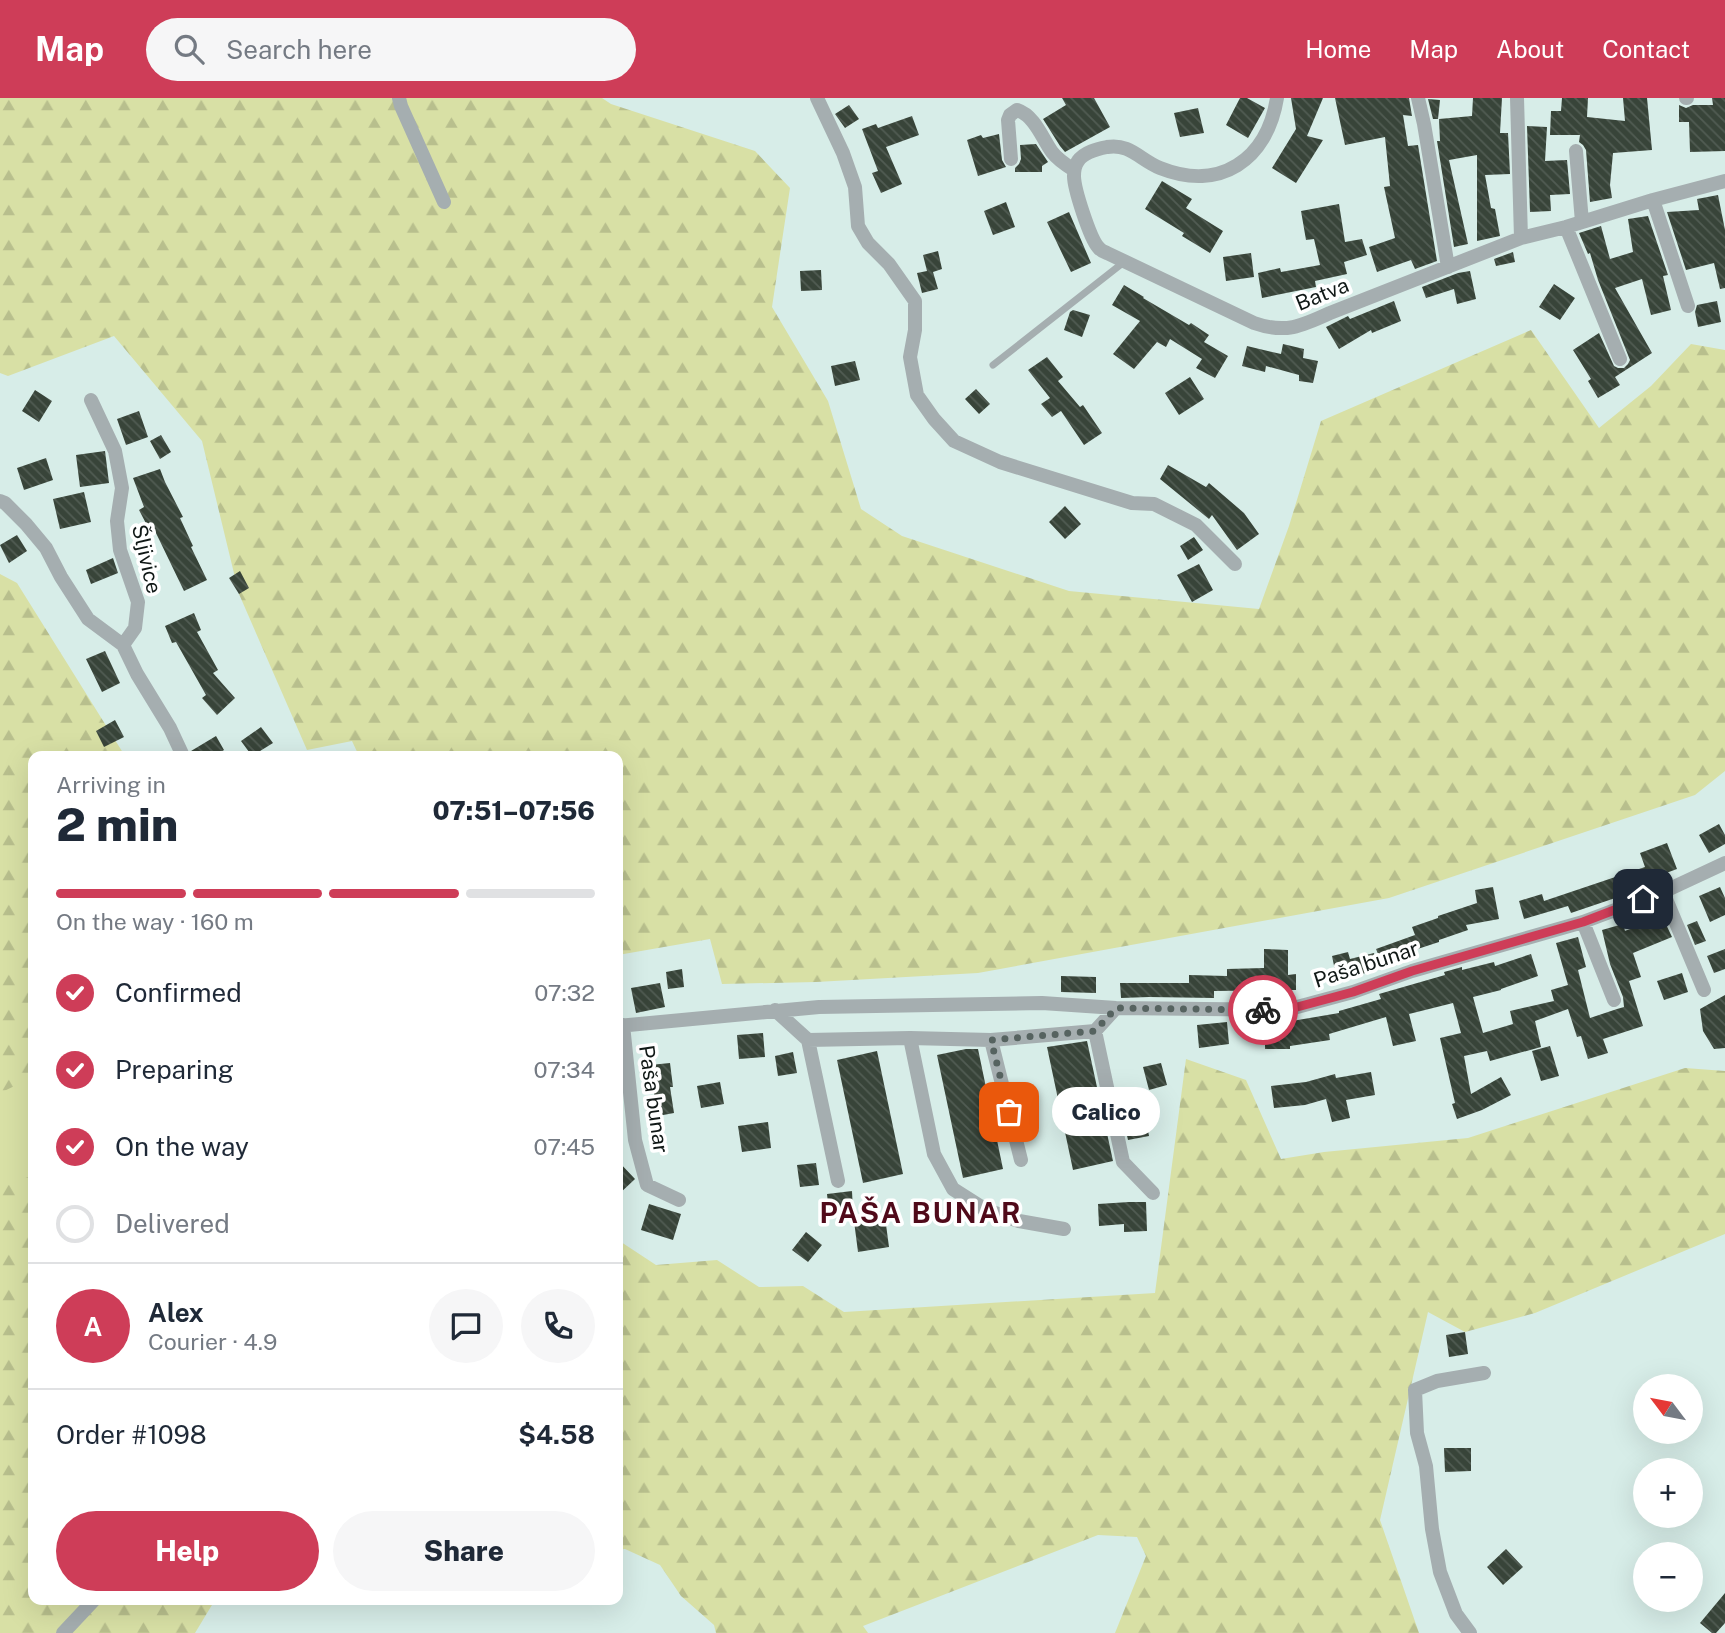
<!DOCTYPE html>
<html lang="en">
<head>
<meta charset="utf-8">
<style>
  :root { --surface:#fff; --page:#f6f6f7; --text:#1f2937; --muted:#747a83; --line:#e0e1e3; --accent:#ce3d58 }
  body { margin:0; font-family:"Public Sans",sans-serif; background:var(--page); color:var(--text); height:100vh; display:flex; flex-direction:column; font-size:26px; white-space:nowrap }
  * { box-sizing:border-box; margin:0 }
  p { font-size:23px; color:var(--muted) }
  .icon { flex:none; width:38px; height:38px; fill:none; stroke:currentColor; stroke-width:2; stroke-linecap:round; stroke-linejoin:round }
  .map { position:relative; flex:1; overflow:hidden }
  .side { position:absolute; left:28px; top:653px; width:595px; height:854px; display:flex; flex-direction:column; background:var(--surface); border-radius:14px; box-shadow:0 7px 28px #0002 }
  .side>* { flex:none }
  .needle { width:46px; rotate:302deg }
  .tools { position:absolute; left:1633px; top:1276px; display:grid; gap:14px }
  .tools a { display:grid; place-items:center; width:70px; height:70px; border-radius:50%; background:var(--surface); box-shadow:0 7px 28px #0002; font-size:35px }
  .pin { position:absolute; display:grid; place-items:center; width:60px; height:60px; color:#fff; margin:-30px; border-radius:14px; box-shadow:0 4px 10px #0006 }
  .courier { position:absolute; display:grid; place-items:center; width:70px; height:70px; margin:-35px; border:5px solid #ce3d58; border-radius:50%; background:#fff; color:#222; box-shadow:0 2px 9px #0007 }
  .bubble { position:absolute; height:49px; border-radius:24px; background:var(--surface); box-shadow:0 7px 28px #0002; font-size:23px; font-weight:800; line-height:49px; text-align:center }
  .head em { font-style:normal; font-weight:800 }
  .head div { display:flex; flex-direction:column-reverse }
  .head { display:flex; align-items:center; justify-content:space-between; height:119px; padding:0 28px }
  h1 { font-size:46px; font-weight:800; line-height:52px }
  .bar { display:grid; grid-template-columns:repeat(4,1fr); gap:10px 7px; align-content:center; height:84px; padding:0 28px }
  .bar i { height:9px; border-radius:5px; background:var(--line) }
  .bar .current { background:var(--accent) }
  .bar p { grid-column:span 4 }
  .line { display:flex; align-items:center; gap:18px; padding:0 28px; border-top:2px solid var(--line) }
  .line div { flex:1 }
  .round { display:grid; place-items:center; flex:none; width:74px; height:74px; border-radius:37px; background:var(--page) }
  ol { padding:0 28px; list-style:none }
  li { display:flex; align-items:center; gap:21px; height:77px }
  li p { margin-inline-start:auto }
  li .icon { padding:7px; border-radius:50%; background:var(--accent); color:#fff; stroke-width:4 }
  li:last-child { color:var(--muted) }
  li i { width:38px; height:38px; border:4px solid var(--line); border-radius:50% }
  .primary-button { display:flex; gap:14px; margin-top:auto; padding:14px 28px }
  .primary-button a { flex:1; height:80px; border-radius:42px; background:var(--accent); color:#fff; font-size:28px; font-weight:800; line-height:80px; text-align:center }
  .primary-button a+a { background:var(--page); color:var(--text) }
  header { display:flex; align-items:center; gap:42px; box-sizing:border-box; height:98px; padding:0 35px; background:var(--accent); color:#fff }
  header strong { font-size:33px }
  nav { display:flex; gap:38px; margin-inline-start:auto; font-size:24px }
  .search { width:490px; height:63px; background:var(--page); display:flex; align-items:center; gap:18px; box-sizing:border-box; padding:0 24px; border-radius:38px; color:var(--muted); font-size:26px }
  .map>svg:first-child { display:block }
  .forest { fill:url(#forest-firs) }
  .park { fill:#d8e0a5 }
  .building { fill:url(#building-back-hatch) }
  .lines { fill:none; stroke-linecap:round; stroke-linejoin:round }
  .lane { stroke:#a5aeb0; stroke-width:7 }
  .street { stroke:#a5aeb0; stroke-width:14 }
  .done { stroke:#566360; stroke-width:7; stroke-dasharray:0 12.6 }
  .route { stroke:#ce3d58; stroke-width:9 }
  .labels { text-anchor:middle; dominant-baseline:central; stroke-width:7; stroke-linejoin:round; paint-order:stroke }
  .street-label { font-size:21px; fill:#101816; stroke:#fff }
  .district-label { font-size:28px; font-weight:bold; letter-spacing:2px; fill:#500a1a; stroke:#fff }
</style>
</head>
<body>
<header>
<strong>Map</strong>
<div class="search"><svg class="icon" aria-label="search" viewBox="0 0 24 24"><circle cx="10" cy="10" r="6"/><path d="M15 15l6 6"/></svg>Search here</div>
<nav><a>Home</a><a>Map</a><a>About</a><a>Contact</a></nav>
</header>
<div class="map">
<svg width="1725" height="1535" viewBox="0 0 1725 1535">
  <defs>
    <pattern id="forest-firs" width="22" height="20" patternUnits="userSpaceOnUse" patternTransform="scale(1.75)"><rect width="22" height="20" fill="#d8e0a5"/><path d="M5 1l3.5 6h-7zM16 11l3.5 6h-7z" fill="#b8bf8d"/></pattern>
    <pattern id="building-back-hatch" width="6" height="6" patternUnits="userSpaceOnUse" patternTransform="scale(1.75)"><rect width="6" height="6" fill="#384439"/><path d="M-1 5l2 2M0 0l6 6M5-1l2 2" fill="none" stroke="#515c53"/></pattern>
  </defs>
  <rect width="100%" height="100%" fill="#d7ede8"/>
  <path class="forest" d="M0,0H602L611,6L755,53L790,90L772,209L828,303L861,411L902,438L1069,493L1259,511L1289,428L1321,323L1531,232L1599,330L1651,288L1691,246L1725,252V673L1695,697L1389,800L978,875L816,884L722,886L710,841L618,857V658H359L352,643L307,652L239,496L202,343L114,238L8,278L0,275Z
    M0,476L17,485L125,658H33V1502H215L195,1535H0Z
    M1186,961L1246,982L1281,1061L1324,1054L1468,1040L1685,970L1725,973V1136L1535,1215L1465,1234L1428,1214L1380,1422L1419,1535H1115L1146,1458L1137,1439L1098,1437L863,1528L868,1535H716L714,1527L681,1498L660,1467L625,1451L618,1452V1142L656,1167L717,1162L759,1189L803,1188L844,1214L1155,1195Z"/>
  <path class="park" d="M33,979V1077L0,1090V995Z"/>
  <path class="building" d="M1062,0H1094L1110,29L1065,54L1060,48L1043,21L1066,7Z
    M1240,0H1247L1265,10L1248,40L1226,27Z
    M1291,0H1323L1307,38L1323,42L1296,85L1272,70L1296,31Z
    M1335,0H1409L1412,18L1403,17L1408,48L1418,47L1437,163L1415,171L1411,162L1377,174L1369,149L1395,140L1384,89L1390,88L1385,39L1345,47Z
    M1473,0H1502L1500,35H1508L1510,76L1485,77L1491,110L1495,111L1500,138L1477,143V57L1449,62L1468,146L1454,149L1437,43H1440L1439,21L1472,18Z
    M1562,0H1588L1587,19L1625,23L1623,0H1647L1652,52L1613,55L1610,87L1612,100L1590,104L1586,52L1583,47L1579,44L1580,37H1550L1551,13H1561Z
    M1712,0H1725V53L1690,54L1689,24H1679V7L1686,10L1693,7H1713Z
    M1428,1L1440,2L1438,21H1433Z
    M849,7L859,21L845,30L835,16Z
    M1198,10L1204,35L1180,39L1174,15Z
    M912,18L919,37L886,49L902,86L881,95L872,75L878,73L862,31L876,26L878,30Z
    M1527,28L1547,29L1545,63L1567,62L1570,96L1550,97L1551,113L1530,114Z
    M999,36L1002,62L1006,69L978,78L967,42L981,37L983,40Z
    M1036,46L1048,64L1042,68V74H1015V70L1019,66L1021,61L1020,47Z
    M1162,83L1192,101L1186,110L1223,133L1210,155L1182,138L1184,135L1145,111Z
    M1718,97L1725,132V190L1720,191L1714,165L1686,172L1667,114L1699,112L1697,101Z
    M1006,104L1015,129L993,137L984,113Z
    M1339,106L1345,144L1362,141L1367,157L1344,164L1347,176L1315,183L1316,189L1262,200L1258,175L1280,170L1281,174L1320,167L1314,141L1306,142L1301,113Z
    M1069,114L1091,165L1071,174L1047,124Z
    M1648,118L1668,177L1663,178L1671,212L1651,217L1642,181L1615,190L1652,255L1615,279L1620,287L1598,300L1588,283L1591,281L1573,252L1599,235L1614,268L1618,270H1624L1628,266L1630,262L1598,182L1590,155L1588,156L1579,135L1601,128L1610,161L1633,154L1628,121Z
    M938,153L942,171L933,174L938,191L922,195L917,175L927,173L923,157Z
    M1513,154L1515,164L1496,168L1494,161Z
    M1251,155L1254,179L1226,183L1223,159Z
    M821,172L822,192L801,193L800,173Z
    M1470,173L1476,201L1457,206L1454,191L1426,200L1422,189L1458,175Z
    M1554,186L1575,200L1560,222L1539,209Z
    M1124,187L1144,199L1143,200L1189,227L1191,225L1209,237L1204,244L1228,258L1215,280L1196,270L1202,261L1170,241L1166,249L1157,244L1134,271L1113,256L1140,223L1112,207Z
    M1394,203L1401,223L1372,235L1371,232L1339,251L1326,229L1348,218L1350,221Z
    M1717,203L1721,224L1698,229L1695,214L1697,207Z
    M1073,212L1090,217L1082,239L1064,232L1070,214Z
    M1283,246L1304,251L1303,260L1318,263L1313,285L1299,283V277L1266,268L1265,274L1242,268L1247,248L1281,256Z
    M1047,259L1063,279L1058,283L1080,309L1083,307L1102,335L1084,347L1061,313L1052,319L1041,306L1050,300L1028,272Z
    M855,263L860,282L835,288L831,268Z
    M1190,279L1204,301L1179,317L1165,295Z
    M976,291L990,306L979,316L965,301Z
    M35,292L52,303L39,324L22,313Z
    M139,313L148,339L126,347L117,321Z
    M161,337L171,354L160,361L150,343Z
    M105,353L109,385L80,389L76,357Z
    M46,360L53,382L24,392L17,370Z
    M1168,367L1206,389L1209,385L1244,415L1259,436L1237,452L1212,417L1209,421L1160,381Z
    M160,371L165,384L183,419L180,420L193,448L191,449L207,482L184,493L155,433L151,435L139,412L144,409L133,380Z
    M84,394L91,424L60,431L53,401Z
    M1065,408L1081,426L1065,441L1049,424Z
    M17,437L27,453L9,465L0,447Z
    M1194,439L1203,452L1188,462L1180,448Z
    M113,460L118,475L91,486L86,472Z
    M1199,466L1213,492L1192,504L1177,477Z
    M240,473L249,490L239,496L229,480Z
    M194,515L201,532L197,534L218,572L213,575L235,600L217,617L202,600L206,597L176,544L172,545L165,528Z
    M105,553L120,585L102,594L86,561Z
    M115,622L124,639L104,649L96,633Z
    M261,629L273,645L252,658L241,643Z
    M216,638L224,652L215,658H193L191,653Z
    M1719,726L1725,737V746L1709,755L1699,737Z
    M1667,745L1677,771L1631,788L1633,794L1571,815L1568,808L1524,821L1519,803L1542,796L1544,803L1645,769L1640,755Z
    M1493,789L1499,821L1466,827L1468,832L1439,842V844L1381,863L1376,851L1415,837L1412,829L1438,820V818L1477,805L1475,792Z
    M1720,789L1725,800V817L1710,824L1699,798Z
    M1662,818L1672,839L1633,855L1641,879L1629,883L1643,928L1603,941L1608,955L1588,961L1581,938L1577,939L1568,911L1535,923L1541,949L1490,963L1487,953L1464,958L1471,996L1501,979L1511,997L1482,1012L1457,1021L1452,1006L1455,1005L1440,940L1461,935L1453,905L1409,916L1416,943L1393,948L1386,919L1329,936L1330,942L1290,948V951H1265V922L1292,923L1339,915V913L1381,901L1379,896L1445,877L1444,874L1462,869V872L1494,864L1495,868L1531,856L1538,878L1501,891V892L1473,899L1483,935L1513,926L1510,913L1554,903L1551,892L1568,887L1556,845L1578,839L1586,869L1578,872L1590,920L1617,911L1624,909L1623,899L1610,866L1602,832L1623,826L1625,833Z
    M1697,823L1706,843L1695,847L1687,827Z
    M1264,851L1288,852V877L1296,876V892L1214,893V900L1149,899L1121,900L1120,885H1189V877L1227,878V871L1264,870Z
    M1725,851V871L1714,875L1707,858Z
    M1348,854L1350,861L1374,855L1378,872L1337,882L1332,858Z
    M682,871L684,889L668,891L666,874Z
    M1682,875L1688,894L1664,902L1657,883Z
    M1061,878L1096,879V895L1061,894Z
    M660,885L665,909L636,915L631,890Z
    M1725,897V950L1714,951L1703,933L1700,911Z
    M1227,924L1229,946L1199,950L1197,927Z
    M763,935L765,959L739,961L737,937Z
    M1087,943L1113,1063L1073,1072L1047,949Z
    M1550,948L1559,978L1541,983L1532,953Z
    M966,951H978L1003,1071L963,1080L937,957Z
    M877,953L903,1076L863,1085L837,962Z
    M793,954L797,975L778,978L775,958Z
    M670,965L673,989H670L674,1015L647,1020L645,1003L655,1002L650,967Z
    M1161,965L1167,987L1149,992L1143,969Z
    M1371,974L1375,997L1346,1002L1350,1020L1332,1024L1326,1001L1305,1007L1274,1010L1271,988L1306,984L1335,976L1336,980Z
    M720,984L724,1006L701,1010L697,988Z
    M1145,1016L1149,1038L1128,1042L1123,1020Z
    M768,1024L771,1050L742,1054L738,1028Z
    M618,1063L635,1081L618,1097Z
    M816,1065L819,1087L800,1089L797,1067Z
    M852,1093L853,1114L829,1116L827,1096Z
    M1129,1104H1146L1147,1133L1124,1134V1126L1099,1128L1098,1106Z
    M649,1106L681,1116L673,1142L641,1132Z
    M885,1119L889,1149L858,1154L854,1123Z
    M806,1134L822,1147L808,1164L792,1152Z
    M1465,1234L1468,1256L1449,1259L1446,1237Z
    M1444,1350H1471V1373L1445,1374Z
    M1506,1451L1523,1469L1503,1487L1487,1469Z
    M1725,1495V1525L1716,1535H1712L1700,1525Z"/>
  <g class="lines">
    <path class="lane" d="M993,267L1124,164"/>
    <path class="street" d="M399,0L401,8L444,104
      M817,0L843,55L855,89L858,128L868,145L889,166L915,203V232L910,259L917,297L934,321L954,343L1000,364L1132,405L1154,406L1196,427L1235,466
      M1277,0C1267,62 1220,94 1160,70C1140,62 1130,45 1107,49C1097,51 1084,54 1078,63C1075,67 1074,73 1074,78C1074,91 1090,140 1098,149C1100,152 1104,154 1107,155L1254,225C1285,236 1302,228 1330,215L1521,140L1566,129L1653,102L1725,83
      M1418,0L1424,26L1448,169
      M1517,0L1521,140
      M1686,0H1687
      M1576,53L1582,124
      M1011,61L1008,22L1010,17L1017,12C1035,18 1042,40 1052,54C1058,62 1066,67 1074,72
      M1653,102L1688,208
      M1566,129L1620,261
      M91,302L115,353L122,390L117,423L120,452L138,504L135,530L123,547
      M0,403L5,405L26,426L46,450L61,479L88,521L123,547L137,576L170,630L183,658
      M1663,794L1704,892
      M1583,824L1614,902
      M775,912L808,942L910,940L991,942L1095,933L1116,910
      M623,927L635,1042L647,1087L679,1102
      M618,928L819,909L1042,905L1116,910L1286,912L1353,894L1412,873L1583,824L1663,794L1725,765
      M1095,933L1123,1064L1153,1095
      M910,940L934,1056L953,1091L986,1112L1019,1123L1064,1131
      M808,942L838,1083
      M991,942L1021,1062
      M63,1535L94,1502
      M1470,1535L1456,1516L1440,1474L1432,1431L1426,1368L1417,1335L1415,1292L1437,1283L1484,1275"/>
  </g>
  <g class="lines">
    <path class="done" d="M1009,1014L991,942L1095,933L1116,910L1263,912"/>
    <path class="route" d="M1263,912H1286L1353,894L1412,873L1583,824L1643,801"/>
  </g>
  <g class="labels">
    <g class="street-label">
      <text transform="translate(1322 196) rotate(-22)">Batva</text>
      <text transform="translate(147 461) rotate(77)">Šljivice</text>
      <text transform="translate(1366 866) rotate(-18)">Paša bunar</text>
      <text transform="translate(654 1001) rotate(82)">Paša bunar</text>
    </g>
    <g class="district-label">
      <text x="921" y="1114">PAŠA BUNAR</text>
    </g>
  </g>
</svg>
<div class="tools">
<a><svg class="needle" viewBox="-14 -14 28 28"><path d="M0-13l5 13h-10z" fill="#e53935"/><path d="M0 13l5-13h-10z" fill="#747a83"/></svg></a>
<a>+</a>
<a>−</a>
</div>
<div class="pin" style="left:1009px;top:1014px;background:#ea580c"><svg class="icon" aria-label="bag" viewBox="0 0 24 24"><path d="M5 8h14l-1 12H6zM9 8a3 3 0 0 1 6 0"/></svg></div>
<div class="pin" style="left:1643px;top:801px;background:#1f2937"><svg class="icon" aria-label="home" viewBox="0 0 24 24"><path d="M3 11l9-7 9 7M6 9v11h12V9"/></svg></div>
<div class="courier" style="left:1263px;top:912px"><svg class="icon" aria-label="bike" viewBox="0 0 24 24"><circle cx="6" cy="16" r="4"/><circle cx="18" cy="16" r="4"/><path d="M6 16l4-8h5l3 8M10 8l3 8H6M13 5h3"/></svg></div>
<div class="bubble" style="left:1052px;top:989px;width:108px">Calico</div>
<section class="side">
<div class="head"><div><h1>2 min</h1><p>Arriving in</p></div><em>07:51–07:56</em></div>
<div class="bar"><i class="current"></i><i class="current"></i><i class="current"></i><i></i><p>On the way · 160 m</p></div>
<ol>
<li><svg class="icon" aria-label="check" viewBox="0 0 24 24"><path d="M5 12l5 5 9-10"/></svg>Confirmed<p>07:32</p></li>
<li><svg class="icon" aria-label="check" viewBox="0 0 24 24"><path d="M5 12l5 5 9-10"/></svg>Preparing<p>07:34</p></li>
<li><svg class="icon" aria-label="check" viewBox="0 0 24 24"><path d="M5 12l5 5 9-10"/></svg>On the way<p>07:45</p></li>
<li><i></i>Delivered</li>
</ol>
<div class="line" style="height:126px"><b class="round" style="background:var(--accent);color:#fff">A</b><div><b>Alex</b><p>Courier · 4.9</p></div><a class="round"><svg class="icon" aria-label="chat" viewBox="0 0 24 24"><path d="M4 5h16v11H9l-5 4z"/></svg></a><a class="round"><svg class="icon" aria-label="phone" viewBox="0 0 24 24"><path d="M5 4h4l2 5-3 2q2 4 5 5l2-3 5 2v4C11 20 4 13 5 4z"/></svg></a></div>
<div class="line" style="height:91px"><div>Order #1098</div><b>$4.58</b></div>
<div class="primary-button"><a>Help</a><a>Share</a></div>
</section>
</div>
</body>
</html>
